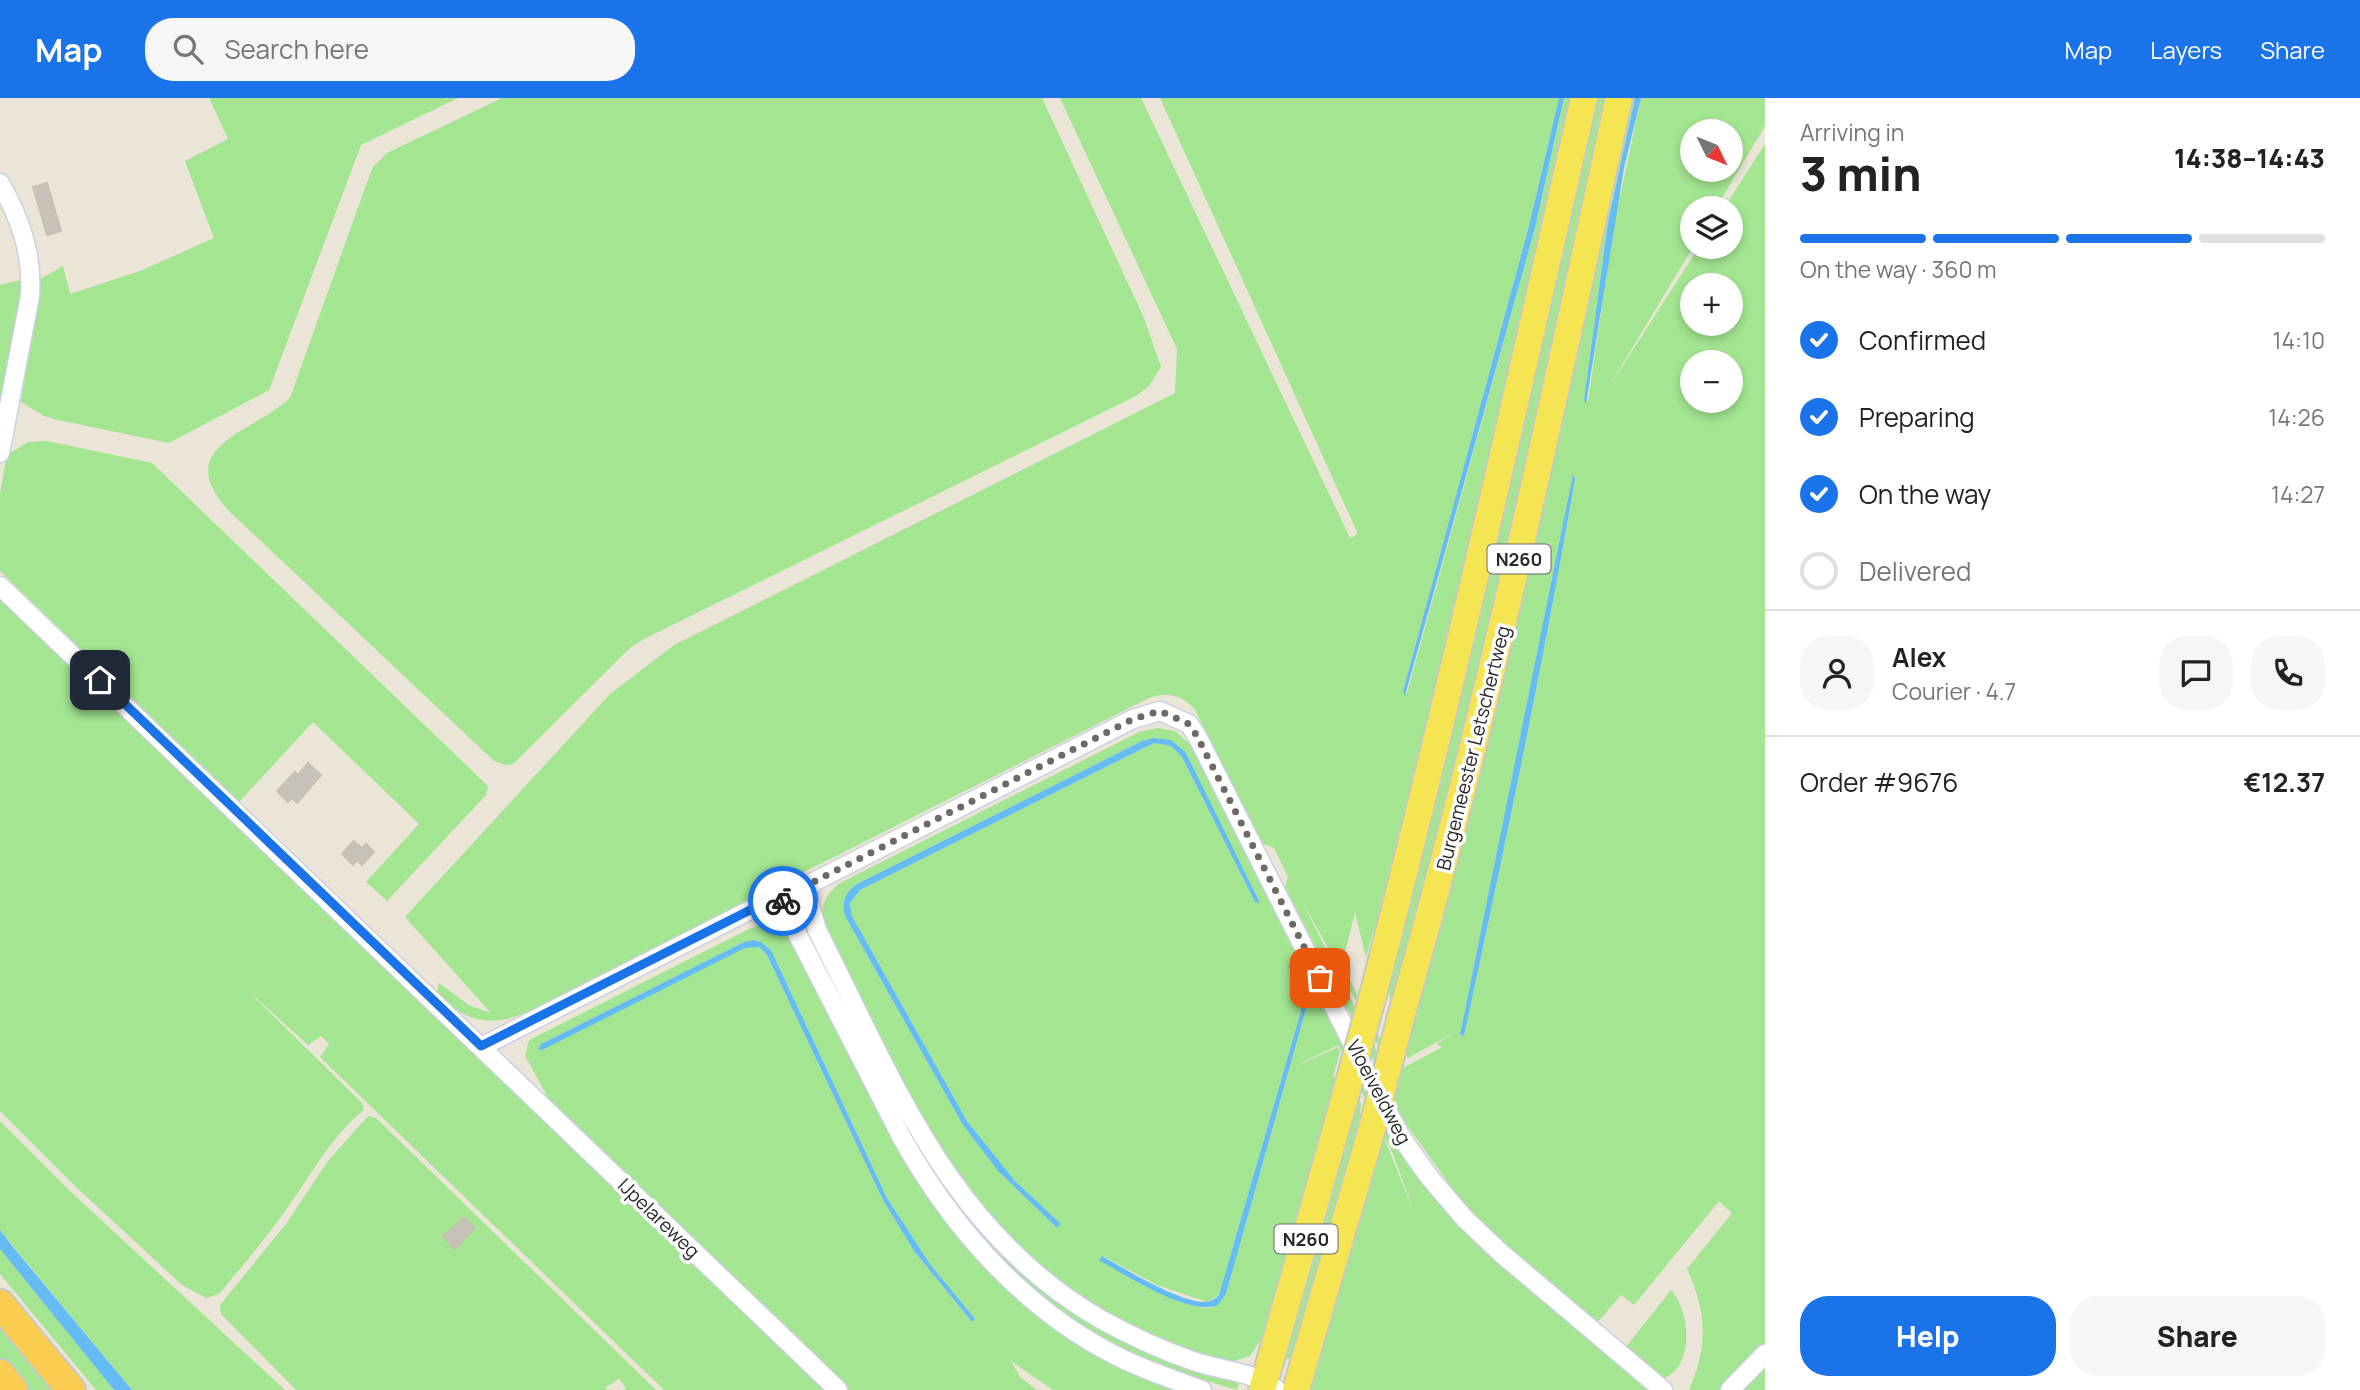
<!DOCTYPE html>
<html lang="en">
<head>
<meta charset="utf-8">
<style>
  :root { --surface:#fff; --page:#f6f6f6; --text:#222; --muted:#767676; --line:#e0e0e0; --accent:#1a73e8 }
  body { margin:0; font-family:Manrope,sans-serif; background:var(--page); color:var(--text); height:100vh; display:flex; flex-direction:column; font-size:26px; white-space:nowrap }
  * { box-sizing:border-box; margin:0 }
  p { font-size:23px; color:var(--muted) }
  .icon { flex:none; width:38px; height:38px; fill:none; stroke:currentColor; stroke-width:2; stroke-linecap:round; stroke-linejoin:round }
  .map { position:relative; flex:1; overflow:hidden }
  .drawer { display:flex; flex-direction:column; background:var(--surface); width:595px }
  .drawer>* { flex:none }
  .needle { width:46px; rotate:133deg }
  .tools { position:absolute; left:1680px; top:21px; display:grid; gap:14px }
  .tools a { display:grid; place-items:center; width:63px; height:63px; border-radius:50%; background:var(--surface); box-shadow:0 4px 10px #0003; font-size:35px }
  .pin { position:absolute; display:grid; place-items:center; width:60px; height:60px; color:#fff; margin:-30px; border-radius:14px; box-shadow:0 4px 10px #0006 }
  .courier { position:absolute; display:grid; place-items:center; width:70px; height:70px; margin:-35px; border:5px solid #1a73e8; border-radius:50%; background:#fff; color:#222; box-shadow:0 2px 9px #0007 }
  .overview em { font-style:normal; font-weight:800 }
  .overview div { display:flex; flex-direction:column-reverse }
  .overview { display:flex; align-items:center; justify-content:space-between; height:119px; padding:0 35px }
  h1 { font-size:46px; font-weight:800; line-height:52px }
  .bar { display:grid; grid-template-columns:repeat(4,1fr); gap:10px 7px; align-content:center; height:84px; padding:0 35px }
  .bar i { height:9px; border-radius:5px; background:var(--line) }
  .bar .current { background:var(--accent) }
  .bar p { grid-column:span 4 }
  .line { display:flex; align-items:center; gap:18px; padding:0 35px; border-top:2px solid var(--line) }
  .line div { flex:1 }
  .round { display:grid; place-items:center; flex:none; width:74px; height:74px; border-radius:28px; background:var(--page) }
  ol { padding:0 35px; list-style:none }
  li { display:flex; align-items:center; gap:21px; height:77px }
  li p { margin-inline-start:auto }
  li .icon { padding:7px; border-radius:50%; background:var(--accent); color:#fff; stroke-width:4 }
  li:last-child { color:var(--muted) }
  li i { width:38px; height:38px; border:4px solid var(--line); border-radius:50% }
  .cta { display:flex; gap:14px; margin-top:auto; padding:14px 35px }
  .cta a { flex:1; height:80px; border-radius:28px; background:var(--accent); color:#fff; font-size:28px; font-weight:800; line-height:80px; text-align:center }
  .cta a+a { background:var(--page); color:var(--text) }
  header { display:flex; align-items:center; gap:42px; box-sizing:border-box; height:98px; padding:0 35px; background:var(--accent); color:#fff }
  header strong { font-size:33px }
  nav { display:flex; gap:38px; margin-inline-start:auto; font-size:24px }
  .search { width:490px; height:63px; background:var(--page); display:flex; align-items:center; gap:18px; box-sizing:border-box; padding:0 24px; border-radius:28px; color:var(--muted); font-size:26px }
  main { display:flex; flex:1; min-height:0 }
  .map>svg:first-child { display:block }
  .green { fill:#a3e591; fill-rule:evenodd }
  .water { fill:#65bbf3 }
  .building { fill:#c6c2b8; stroke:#c6c2b2; stroke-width:2 }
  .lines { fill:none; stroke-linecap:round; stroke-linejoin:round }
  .minor-casing { stroke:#cdcfe2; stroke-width:21 }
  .primary-casing { stroke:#c7c7c7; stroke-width:30 }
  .trunk-casing { stroke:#c7c7c7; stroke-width:32 }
  .minor { stroke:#fff; stroke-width:18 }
  .primary { stroke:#f6e552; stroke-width:26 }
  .trunk { stroke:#facc50; stroke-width:28 }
  .primary-bridge-casing { stroke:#c7c7c7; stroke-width:30; stroke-linecap:butt }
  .primary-bridge { stroke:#f6e552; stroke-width:26 }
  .done { stroke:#6c6a66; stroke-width:7; stroke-dasharray:0 12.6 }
  .route { stroke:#1a73e8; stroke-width:9 }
  .labels { text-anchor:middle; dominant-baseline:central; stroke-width:7; stroke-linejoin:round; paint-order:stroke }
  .shield { fill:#fff; stroke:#686868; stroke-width:2 }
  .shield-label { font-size:18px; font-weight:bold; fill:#282828 }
  .street-label { font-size:19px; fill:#282828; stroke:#fff }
</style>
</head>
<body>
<header>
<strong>Map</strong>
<div class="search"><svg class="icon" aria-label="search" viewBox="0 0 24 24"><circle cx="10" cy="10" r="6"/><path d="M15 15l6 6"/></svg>Search here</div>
<nav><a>Map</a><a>Layers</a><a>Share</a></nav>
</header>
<main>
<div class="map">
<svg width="1765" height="1292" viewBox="0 0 1765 1292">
  <rect width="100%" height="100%" fill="#ebe5d8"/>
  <path class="green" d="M209,0H458L361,47L269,292L169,345L58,322L44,318L21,304L40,181L63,168L70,196L140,173L214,140L185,63L228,41Z
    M502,0H1042L1144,220L1161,269L1149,288L1136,298L644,541L630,550L513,666L505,667L494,663L228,412C171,348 251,336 290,300L365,90L373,69L387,55Z
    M1060,0H1141L1350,440L1358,436L1160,0H1559L1529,128L1403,593L1407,595L1535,130L1564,0H1576L1378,838L1373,834L1366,860L1355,814L1342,867L1399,978L1401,971L1442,949L1436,946L1457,933L1408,960L1405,955L1624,0H1635L1608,124L1584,302L1588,303L1614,126L1641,0H1765V28L1716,110H1692L1693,149L1607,292L1699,149H1731V110H1724L1765,46V1292H1689C1708,1248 1707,1215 1687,1171L1732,1115L1719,1103L1634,1207L1621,1197L1598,1224L1500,1142L1459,1100L1392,1006V998L1285,789L1288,779L1274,750L1263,746L1195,612C1183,597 1167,593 1149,600L523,916C485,929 467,923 437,896L439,885L470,908L490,914L405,819L610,596L674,547L1175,295L1177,251ZM1692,33H1731V72H1692ZM1692,187H1731V226H1692ZM1692,264H1731V303H1692ZM1573,376L1575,381C1543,567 1504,753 1464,938H1460ZM1303,805L1341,873L1397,986L1396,991Z
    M1593,0H1607L1541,308L1463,645L1392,906L1387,891C1467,597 1530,298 1593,0Z
    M20,167L23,168L25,181L0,319V187L20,182Z
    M47,343L152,365L488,688L486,697L387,803L366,784L419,726L313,624L239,704L0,473V395L7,357L28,344Z
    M0,500L829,1292H664L320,959L329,946L321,938L308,947L247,892L362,1005L364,1012C332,1037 313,1074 290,1106C268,1138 243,1167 219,1196L206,1200L182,1187L77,1090L0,1013Z
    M1157,630L1175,633L1194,650L1381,1023L1409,1069L1473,1143L1647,1292H1303L1383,1037L1413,1112L1393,1056L1338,947L1290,971L1338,949L1340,953L1333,979L1337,980L1262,1240L1250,1258L1231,1264L1175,1250L1111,1220L1047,1178L999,1133L928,1034L825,830C819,810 824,796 842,784L1139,634ZM1158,640L1186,655L1255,804L1182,659L1171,648L1154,645L860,792L850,805L852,818L967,1023L1015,1083L1060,1126L1057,1130L998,1073L963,1027L845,818C841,805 845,794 857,786L1142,643ZM1290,864L1305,891L1306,911L1226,1196C1221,1201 1216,1209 1209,1210C1193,1212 1138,1186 1123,1176C1116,1171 1109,1164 1103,1158L1157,1187L1207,1204L1219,1197L1301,913L1300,892L1288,868Z
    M809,822L914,1030L1035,1182L1240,1282L1237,1292L1174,1273L1134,1257L1079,1228L1015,1180L930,1083L798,827Z
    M761,827L773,829L788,837L894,1042L1026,1203L1053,1231L1085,1251L1143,1279L1177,1292H1053L1011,1263L1020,1279L1037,1292H849L551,1005L525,958L529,942L749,831ZM753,842L761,844L771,852L887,1100L930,1166L975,1221L971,1223L914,1153L883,1102L767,857L759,849H745L540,952L541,946L744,844Z
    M1358,1000L1361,1006L1360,1016L1363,1018L1292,1262L1282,1259Z
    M368,1018L376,1020L656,1292H623L626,1290L619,1281L606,1289L607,1292H296L221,1216L220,1207L286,1126L328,1063Z
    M0,1023L72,1095L285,1292H132L0,1132Z
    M0,1151L114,1292H96L0,1176Z
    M1671,1192C1690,1212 1695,1268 1664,1280L1642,1263L1618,1259Z
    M0,1222L58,1292H25L0,1262Z"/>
  <path class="water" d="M1559,0H1564L1535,130L1405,598L1403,593L1529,128Z
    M1635,0H1641L1624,70L1586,306L1584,302L1608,124Z
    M1573,376L1575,381C1543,567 1504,753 1464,938L1460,937Z
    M1153,640L1171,642L1186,655L1260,805L1255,804L1182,659L1171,648L1154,645L860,792L850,805L852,818L967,1023L1015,1083L1061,1126L1057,1130L998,1073L963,1027L845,818C841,805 845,794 857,786L1142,643Z
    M753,842L761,844L771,852L887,1100L930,1166L975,1221L972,1224L914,1153L883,1102L767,857L759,849L745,850L542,952L538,951L541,946L744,844Z
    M1290,864L1305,891L1306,911L1226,1196L1218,1207C1190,1219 1125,1177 1099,1162L1102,1158C1127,1172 1177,1203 1204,1204C1211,1204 1215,1201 1219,1197L1301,913L1300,893L1288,868Z
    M0,1132L14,1150L132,1292H114L0,1151Z"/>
  <path class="building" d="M47,85L61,133L47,137L33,89Z
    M308,665L321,677L297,705L292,700L288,704L277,693L295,674L298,677Z
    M354,743L362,750L366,746L374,754L362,767L357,762L353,767L342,756Z
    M464,1119L475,1130L455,1151L443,1139Z"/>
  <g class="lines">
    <defs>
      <path id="minor" d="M0,85C20,120 33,156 30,198L0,355
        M0,488L838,1292
        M812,785L807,796L817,832C893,981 948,1134 1102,1222C1131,1238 1161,1252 1193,1263C1221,1273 1254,1273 1277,1292
        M481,949L764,805L786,803
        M1202,1292C1177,1283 1151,1274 1127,1263C1030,1218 954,1133 902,1040L799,839C793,826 781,810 790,796L1133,621L1160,613L1189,626L1197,638L1378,996L1403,1042L1430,1080L1465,1121L1502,1156L1663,1292
        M1730,1292L1765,1256"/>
      <path id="primary" d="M1373,897C1450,599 1516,300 1584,0
        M1401,919C1488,616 1552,308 1619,0
        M1262,1292L1345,999
        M1296,1292L1372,1031"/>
      <path id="trunk" d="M0,1206L71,1292
        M0,1276L13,1292"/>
    </defs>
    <use href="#minor" class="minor-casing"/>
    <use href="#primary" class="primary-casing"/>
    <use href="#trunk" class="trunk-casing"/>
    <use href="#minor" class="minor"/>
    <use href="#primary" class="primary"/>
    <use href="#trunk" class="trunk"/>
    <defs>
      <path id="primary-bridge" d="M1345,999L1373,897
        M1372,1031L1401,919"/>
    </defs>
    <use href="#primary-bridge" class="primary-bridge-casing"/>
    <use href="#primary-bridge" class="primary-bridge"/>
  </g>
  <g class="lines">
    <path class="done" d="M783,803L790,796L1133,621L1160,613L1189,626L1197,638L1320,880"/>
    <path class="route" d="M100,582L481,948L764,805L783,803"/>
  </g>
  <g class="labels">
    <g class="shield">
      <rect x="1487.5" y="446.5" width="63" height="29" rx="5"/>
      <rect x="1274.5" y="1126.5" width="63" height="29" rx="5"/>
    </g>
    <g class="shield-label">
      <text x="1519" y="461">N260</text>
      <text x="1306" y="1141">N260</text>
    </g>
    <g class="street-label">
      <text transform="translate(1473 650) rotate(-76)">Burgemeester Letschertweg</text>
      <text transform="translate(1379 994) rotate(62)">Vloeiveldweg</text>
      <text transform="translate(659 1120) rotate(44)">IJpelareweg</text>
    </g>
  </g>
</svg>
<div class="tools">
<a><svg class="needle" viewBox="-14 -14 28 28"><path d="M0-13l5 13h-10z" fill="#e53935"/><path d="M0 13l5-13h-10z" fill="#767676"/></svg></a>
<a><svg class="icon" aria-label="layers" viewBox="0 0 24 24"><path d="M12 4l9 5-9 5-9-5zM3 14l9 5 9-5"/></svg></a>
<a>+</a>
<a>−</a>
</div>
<div class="pin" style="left:1320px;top:880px;background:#ea580c"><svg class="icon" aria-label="bag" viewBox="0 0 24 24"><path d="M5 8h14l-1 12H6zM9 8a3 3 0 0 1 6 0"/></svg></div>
<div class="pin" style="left:100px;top:582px;background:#1f2937"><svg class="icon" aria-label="home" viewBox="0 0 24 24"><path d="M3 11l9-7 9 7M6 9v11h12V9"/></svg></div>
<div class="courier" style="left:783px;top:803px"><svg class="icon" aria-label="bike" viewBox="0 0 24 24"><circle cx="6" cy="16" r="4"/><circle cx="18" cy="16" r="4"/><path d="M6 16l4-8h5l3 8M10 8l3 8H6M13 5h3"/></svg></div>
</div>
<section class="drawer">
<div class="overview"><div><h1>3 min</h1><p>Arriving in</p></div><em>14:38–14:43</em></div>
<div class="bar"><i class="current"></i><i class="current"></i><i class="current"></i><i></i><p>On the way · 360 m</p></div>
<ol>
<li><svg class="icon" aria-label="check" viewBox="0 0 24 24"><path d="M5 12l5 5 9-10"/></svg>Confirmed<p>14:10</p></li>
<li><svg class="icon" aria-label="check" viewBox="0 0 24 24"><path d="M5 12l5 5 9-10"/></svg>Preparing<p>14:26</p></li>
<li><svg class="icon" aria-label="check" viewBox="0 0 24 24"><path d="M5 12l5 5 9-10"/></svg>On the way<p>14:27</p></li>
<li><i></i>Delivered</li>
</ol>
<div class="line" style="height:126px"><a class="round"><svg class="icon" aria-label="person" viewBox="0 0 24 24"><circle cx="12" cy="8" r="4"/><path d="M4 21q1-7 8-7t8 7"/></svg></a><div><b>Alex</b><p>Courier · 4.7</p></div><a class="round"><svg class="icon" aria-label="chat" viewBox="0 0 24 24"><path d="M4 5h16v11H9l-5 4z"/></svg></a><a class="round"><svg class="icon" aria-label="phone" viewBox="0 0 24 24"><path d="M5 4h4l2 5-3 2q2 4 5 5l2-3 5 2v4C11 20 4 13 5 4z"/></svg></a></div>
<div class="line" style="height:91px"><div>Order #9676</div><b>€12.37</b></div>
<div class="cta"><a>Help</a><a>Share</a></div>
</section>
</main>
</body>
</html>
